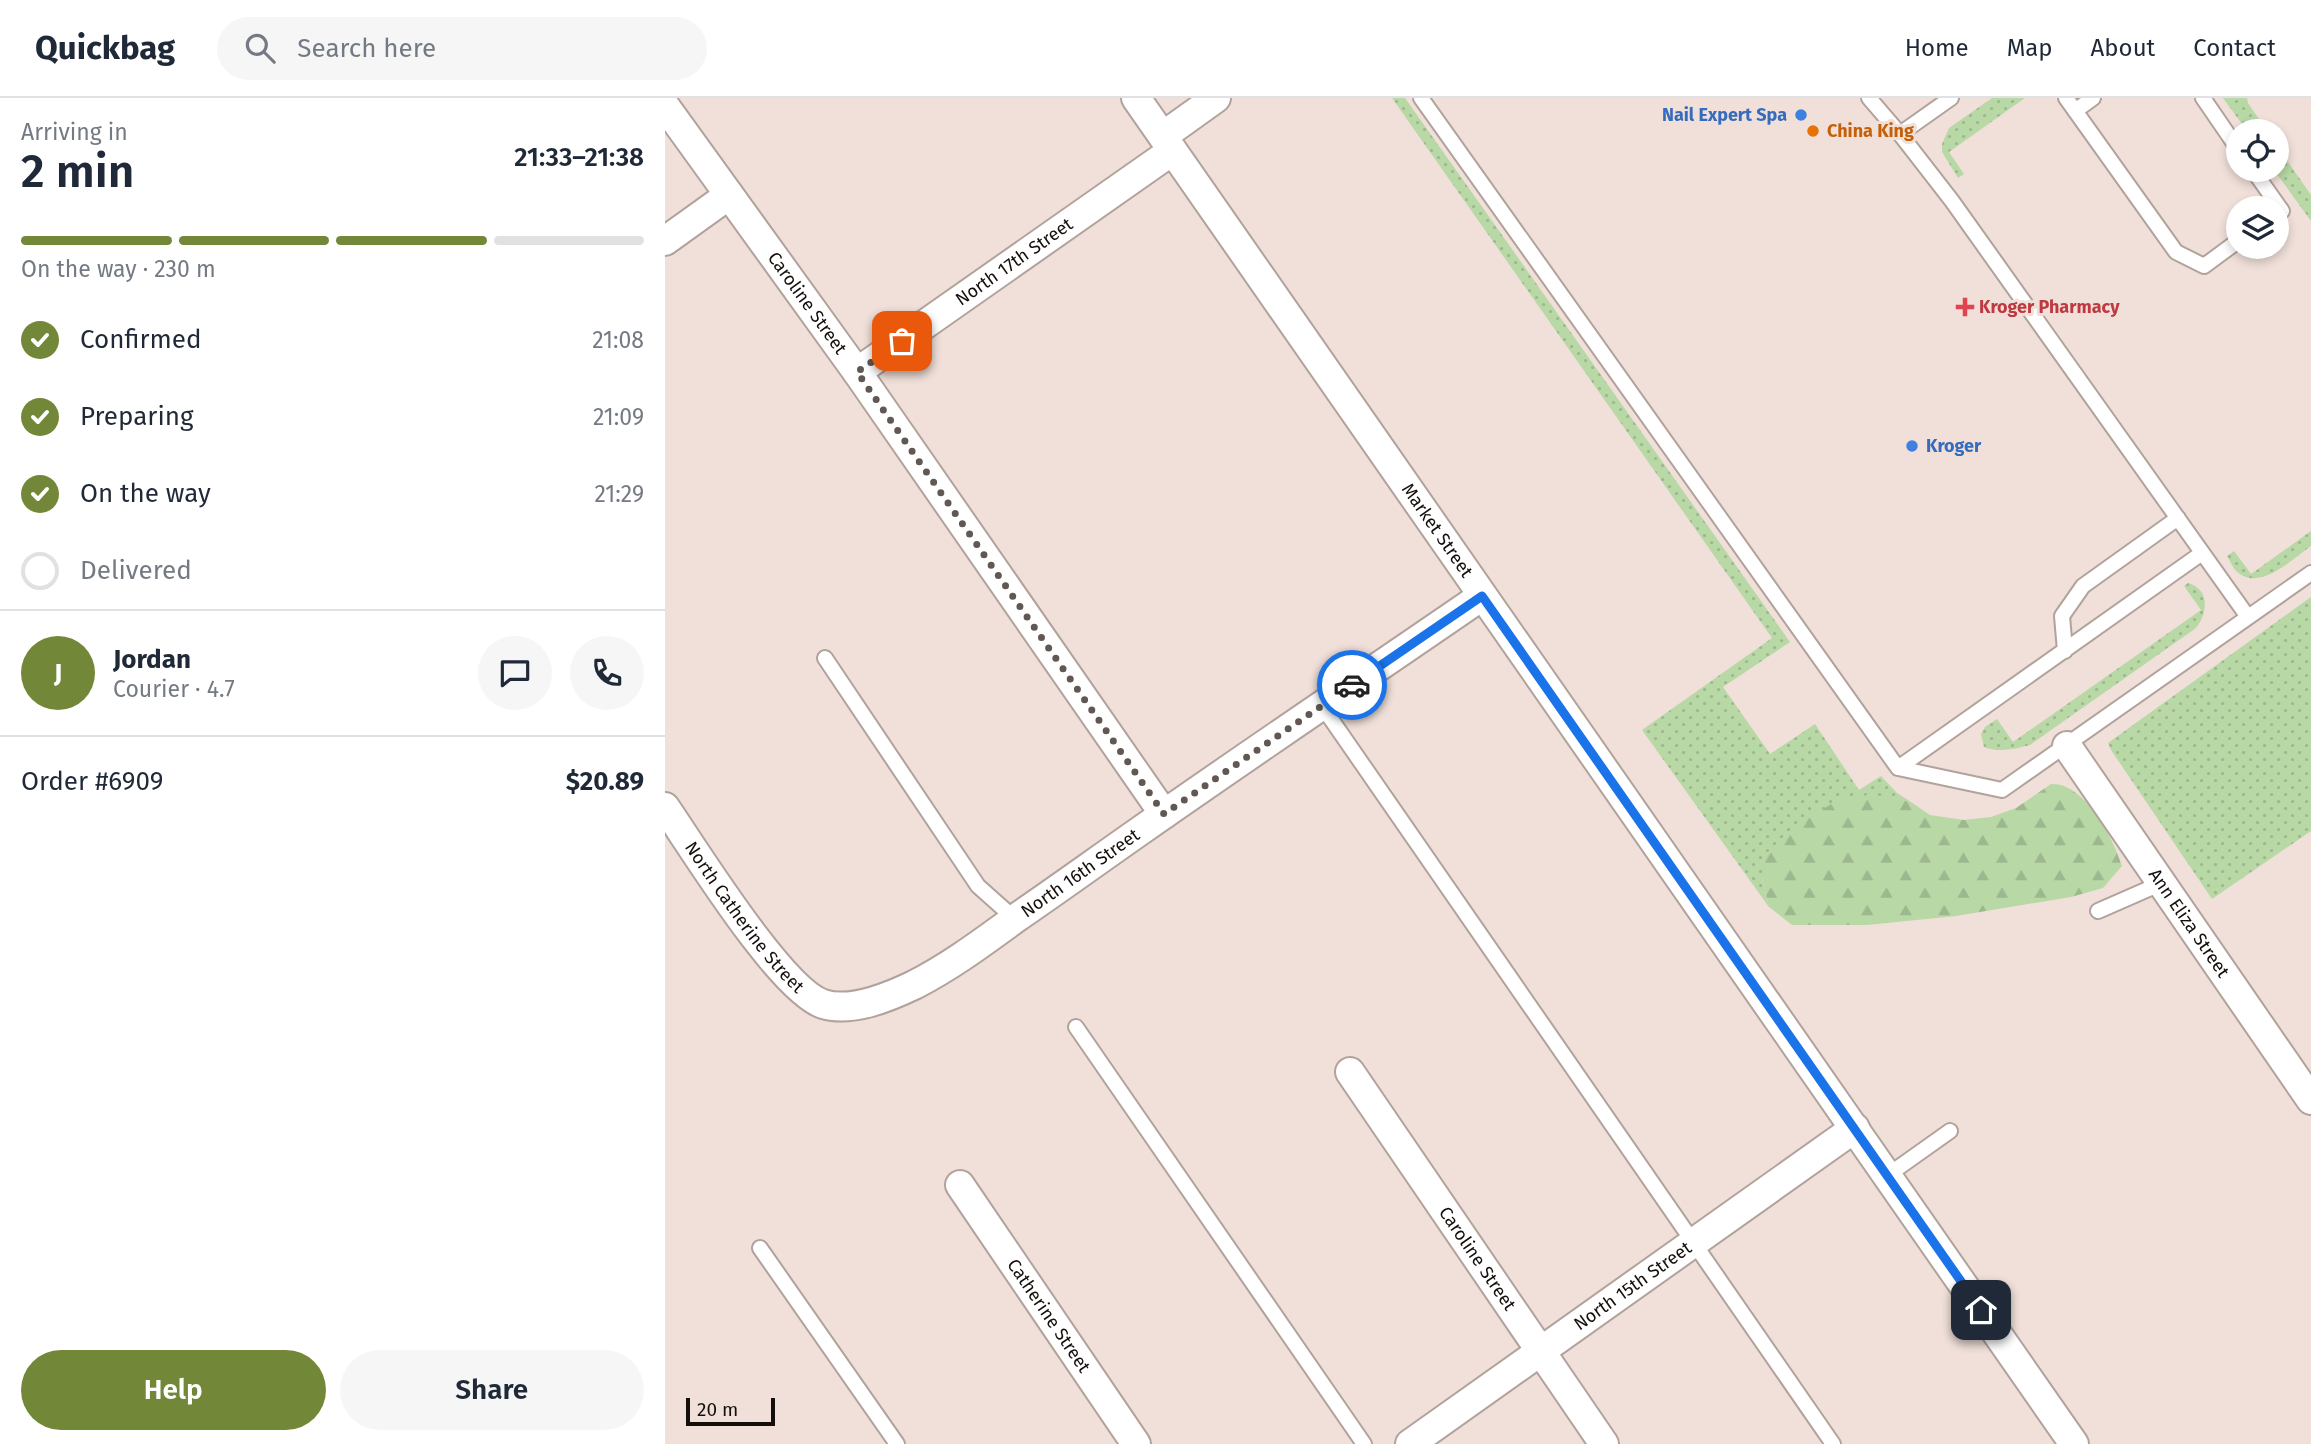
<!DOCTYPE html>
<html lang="en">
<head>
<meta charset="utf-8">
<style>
  :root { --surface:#fff; --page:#f6f6f7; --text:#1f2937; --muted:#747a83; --line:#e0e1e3; --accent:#738738 }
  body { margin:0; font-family:"Fira Sans",sans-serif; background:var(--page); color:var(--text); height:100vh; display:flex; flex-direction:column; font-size:26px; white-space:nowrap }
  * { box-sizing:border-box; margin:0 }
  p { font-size:23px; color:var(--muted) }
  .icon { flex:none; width:38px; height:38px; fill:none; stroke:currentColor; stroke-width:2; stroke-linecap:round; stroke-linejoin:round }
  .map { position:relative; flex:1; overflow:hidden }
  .details { display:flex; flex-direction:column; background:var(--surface); width:665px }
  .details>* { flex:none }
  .controls { position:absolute; left:1561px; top:21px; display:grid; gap:14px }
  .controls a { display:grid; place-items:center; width:63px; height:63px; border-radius:50%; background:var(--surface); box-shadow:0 4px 10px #0003; font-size:35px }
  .scale { position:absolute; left:21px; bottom:18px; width:89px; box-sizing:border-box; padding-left:7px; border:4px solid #140f0c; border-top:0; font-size:19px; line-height:24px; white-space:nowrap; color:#140f0c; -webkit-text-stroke:5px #f0e0d9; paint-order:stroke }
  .pin { position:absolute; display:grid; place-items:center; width:60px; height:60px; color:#fff; margin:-30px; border-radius:14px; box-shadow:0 4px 10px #0006 }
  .courier { position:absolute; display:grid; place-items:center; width:70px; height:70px; margin:-35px; border:5px solid #1a73e8; border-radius:50%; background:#fff; color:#222; box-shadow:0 2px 9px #0007 }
  .head em { font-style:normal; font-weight:600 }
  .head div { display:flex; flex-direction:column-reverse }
  .head { display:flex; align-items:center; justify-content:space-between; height:119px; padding:0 21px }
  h1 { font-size:46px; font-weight:600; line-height:52px }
  .bar { display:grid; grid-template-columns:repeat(4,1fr); gap:10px 7px; align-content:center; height:84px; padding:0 21px }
  .bar i { height:9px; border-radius:5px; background:var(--line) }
  .bar .selected { background:var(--accent) }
  .bar p { grid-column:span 4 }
  .line { display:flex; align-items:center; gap:18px; padding:0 21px; border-top:2px solid var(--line) }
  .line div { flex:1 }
  .round { display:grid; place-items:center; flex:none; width:74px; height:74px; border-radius:37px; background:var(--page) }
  ol { padding:0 21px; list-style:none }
  li { display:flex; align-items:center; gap:21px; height:77px }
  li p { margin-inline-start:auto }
  li .icon { padding:7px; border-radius:50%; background:var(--accent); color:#fff; stroke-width:4 }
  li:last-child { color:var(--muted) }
  li i { width:38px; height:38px; border:4px solid var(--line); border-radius:50% }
  .button { display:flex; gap:14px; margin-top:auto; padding:14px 21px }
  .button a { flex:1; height:80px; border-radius:42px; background:var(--accent); color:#fff; font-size:28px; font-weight:600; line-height:80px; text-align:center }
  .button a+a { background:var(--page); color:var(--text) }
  header { display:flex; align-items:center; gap:42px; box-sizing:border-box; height:98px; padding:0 35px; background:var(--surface); border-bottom:2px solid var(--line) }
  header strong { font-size:33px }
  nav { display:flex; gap:38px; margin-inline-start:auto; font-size:24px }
  .search { width:490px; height:63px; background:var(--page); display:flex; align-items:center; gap:18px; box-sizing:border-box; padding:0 24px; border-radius:38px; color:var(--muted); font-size:26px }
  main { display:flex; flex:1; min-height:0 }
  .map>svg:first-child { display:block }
  .grass { fill:url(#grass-dots) }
  .forest { fill:url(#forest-firs) }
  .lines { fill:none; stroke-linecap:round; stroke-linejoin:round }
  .service-casing { stroke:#b2a29c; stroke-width:18 }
  .minor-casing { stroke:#b2a29c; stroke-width:32 }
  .service { stroke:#fff; stroke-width:14 }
  .minor { stroke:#fff; stroke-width:28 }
  .done { stroke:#615854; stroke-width:7; stroke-dasharray:0 12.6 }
  .route { stroke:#1a73e8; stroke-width:9 }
  .shop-dot { fill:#3f7fe0; stroke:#f0e0d9; stroke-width:2.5 }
  .food-dot { fill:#e8710a; stroke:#f0e0d9; stroke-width:2.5 }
  .health-dot { fill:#e0444e; stroke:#f0e0d9; stroke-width:2.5 }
  .labels { text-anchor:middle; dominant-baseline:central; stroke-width:6; stroke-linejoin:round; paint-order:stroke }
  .shop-label { font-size:18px; font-weight:bold; fill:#366cbe; stroke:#f0e0d9; text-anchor:end }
  .food-label { font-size:18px; font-weight:bold; fill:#c56008; stroke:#f0e0d9; text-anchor:start }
  .street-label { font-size:18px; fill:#140f0c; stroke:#f0e0d9 }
  .health-label { font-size:18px; font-weight:bold; fill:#be3a42; stroke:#f0e0d9; text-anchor:start }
</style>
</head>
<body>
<header>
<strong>Quickbag</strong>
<div class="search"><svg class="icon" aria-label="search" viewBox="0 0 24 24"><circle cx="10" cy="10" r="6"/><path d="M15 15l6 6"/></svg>Search here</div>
<nav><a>Home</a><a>Map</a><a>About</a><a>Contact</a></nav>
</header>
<main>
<section class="details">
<div class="head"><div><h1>2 min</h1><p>Arriving in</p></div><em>21:33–21:38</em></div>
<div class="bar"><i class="selected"></i><i class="selected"></i><i class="selected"></i><i></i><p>On the way · 230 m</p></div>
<ol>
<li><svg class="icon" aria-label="check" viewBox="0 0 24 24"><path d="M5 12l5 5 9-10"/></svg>Confirmed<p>21:08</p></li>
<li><svg class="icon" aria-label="check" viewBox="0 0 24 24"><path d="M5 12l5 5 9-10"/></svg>Preparing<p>21:09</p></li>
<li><svg class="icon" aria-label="check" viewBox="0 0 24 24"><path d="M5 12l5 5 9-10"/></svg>On the way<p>21:29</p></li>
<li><i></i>Delivered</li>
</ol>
<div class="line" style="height:126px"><b class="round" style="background:var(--accent);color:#fff">J</b><div><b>Jordan</b><p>Courier · 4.7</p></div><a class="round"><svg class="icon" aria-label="chat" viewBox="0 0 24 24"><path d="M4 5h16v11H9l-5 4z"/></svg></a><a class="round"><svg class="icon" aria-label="phone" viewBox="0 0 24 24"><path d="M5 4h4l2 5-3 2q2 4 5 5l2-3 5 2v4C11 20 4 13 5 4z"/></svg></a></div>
<div class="line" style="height:91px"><div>Order #6909</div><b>$20.89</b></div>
<div class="button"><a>Help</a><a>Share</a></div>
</section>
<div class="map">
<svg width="1646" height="1346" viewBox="0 0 1646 1346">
  <defs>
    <pattern id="grass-dots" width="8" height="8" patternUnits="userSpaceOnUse" patternTransform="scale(1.75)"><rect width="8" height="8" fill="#b8d8a6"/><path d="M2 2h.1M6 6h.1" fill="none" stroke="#9db88e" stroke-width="1.8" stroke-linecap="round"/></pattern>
    <pattern id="forest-firs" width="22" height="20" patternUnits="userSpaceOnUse" patternTransform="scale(1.75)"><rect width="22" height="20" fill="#b8d8a6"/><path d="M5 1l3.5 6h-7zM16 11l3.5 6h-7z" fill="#9db88e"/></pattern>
  </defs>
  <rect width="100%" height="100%" fill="#f0e0d9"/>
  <path class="grass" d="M727,0H740L1125,544L1058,589L1105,656L1150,626L1194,692L1216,678L1232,695L1246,704L1205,697L1194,699L1097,780L1104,809L977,632L1107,540Z
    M1327,0H1360L1284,54L1299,76L1293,80L1277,54V46L1284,30Z
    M1558,0H1582L1583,5L1602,33H1582Z
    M1612,48L1646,97V123L1609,72H1612Z
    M1646,433V448C1627,461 1594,495 1571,473C1568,469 1565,463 1562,458L1569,453L1586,476Z
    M1523,485C1545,491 1543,515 1531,530L1365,647C1350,651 1334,655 1319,649L1316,636L1320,629L1332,621L1348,644L1536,512L1519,488Z
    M1646,499V733L1547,801L1446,652L1443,645Z"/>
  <path class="forest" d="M1386,686C1420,685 1448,739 1457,768L1438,790L1406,799L1291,818L1202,827H1127L1104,809L1097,780L1101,756L1127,731L1174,701L1205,697L1226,700L1246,704L1265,717L1299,722L1326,719L1351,710Z"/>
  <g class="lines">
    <defs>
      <path id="service" d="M756,0L1233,670L1337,692L1646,475
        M1204,0L1235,36L1287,103L1583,519
        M1401,0L1511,154L1539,168L1573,143
        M1538,0L1573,51
        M1410,13L1428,0
        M1235,36L1286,0
        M1588,72L1617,113L1612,116
        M1400,553L1397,518L1418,488L1513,420
        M160,560L313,788L350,821
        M657,608L1168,1346
        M1233,670L1537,455
        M1433,813L1497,785
        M411,929L699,1346
        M1223,1077L1285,1033
        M95,1150L232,1346"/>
      <g id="minor">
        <path id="s1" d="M471,0L1409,1346"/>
        <path id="s2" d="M0,8L192,274L499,716"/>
        <path d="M498,38L551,0"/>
        <path d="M0,143L64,97"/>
        <path id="s3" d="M192,274L507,53"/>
        <path id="s4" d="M1402,648L1646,1002"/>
        <path id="s5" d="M0,709C29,751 115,891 158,906C186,915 224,899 249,887C286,868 318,844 351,820C392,792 432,763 472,735C586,655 702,577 817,498"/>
        <path id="s6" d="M685,974L939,1346"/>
        <path id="s7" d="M295,1087L471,1346"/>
        <path id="s8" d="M745,1346L1190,1030"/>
      </g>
    </defs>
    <use href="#service" class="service-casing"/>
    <use href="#minor" class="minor-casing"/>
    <use href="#service" class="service"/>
    <use href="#minor" class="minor"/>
  </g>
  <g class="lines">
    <path class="done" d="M237,243L192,274L499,716L687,587"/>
    <path class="route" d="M687,587L817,498L1316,1212"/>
  </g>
  <g class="shop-dot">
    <circle cx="1136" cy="17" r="7"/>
    <circle cx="1247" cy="348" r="7"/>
  </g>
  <circle class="food-dot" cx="1148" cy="33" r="7"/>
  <path class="health-dot" d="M1296.5 198.5h7v7h7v7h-7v7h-7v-7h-7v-7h7z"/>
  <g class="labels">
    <g class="shop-label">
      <text x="1122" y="17">Nail Expert Spa</text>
      <text x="1261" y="348" text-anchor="start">Kroger</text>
    </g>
    <g class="food-label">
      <text x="1162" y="33">China King</text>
    </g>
    <g class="street-label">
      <text stroke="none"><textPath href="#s3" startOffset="192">North 17th Street</textPath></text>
      <text stroke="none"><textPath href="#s2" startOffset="243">Caroline Street</textPath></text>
      <text stroke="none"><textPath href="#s1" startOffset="527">Market Street</textPath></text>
      <text stroke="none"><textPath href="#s5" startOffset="550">North 16th Street</textPath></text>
      <text stroke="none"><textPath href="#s5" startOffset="136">North Catherine Street</textPath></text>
      <text stroke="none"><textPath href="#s4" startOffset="215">Ann Eliza Street</textPath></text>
      <text stroke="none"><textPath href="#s6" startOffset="226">Caroline Street</textPath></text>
      <text stroke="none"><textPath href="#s8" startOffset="273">North 15th Street</textPath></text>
      <text stroke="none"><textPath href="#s7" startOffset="158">Catherine Street</textPath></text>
    </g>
    <g class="health-label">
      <text x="1314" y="209">Kroger Pharmacy</text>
    </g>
  </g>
</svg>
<div class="controls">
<a><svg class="icon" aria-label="locate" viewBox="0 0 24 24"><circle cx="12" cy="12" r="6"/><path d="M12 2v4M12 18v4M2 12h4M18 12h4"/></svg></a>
<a><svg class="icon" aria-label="layers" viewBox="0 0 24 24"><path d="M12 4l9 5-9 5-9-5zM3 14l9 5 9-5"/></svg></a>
</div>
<div class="scale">20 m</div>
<div class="pin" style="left:237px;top:243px;background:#ea580c"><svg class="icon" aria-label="bag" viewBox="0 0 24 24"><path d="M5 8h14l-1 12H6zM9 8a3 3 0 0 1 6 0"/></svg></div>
<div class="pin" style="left:1316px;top:1212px;background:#1f2937"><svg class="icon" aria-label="home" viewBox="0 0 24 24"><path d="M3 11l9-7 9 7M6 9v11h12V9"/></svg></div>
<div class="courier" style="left:687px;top:587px"><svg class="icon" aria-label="car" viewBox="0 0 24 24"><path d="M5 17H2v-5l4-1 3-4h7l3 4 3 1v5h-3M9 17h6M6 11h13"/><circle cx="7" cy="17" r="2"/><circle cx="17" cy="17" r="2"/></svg></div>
</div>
</main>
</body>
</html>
